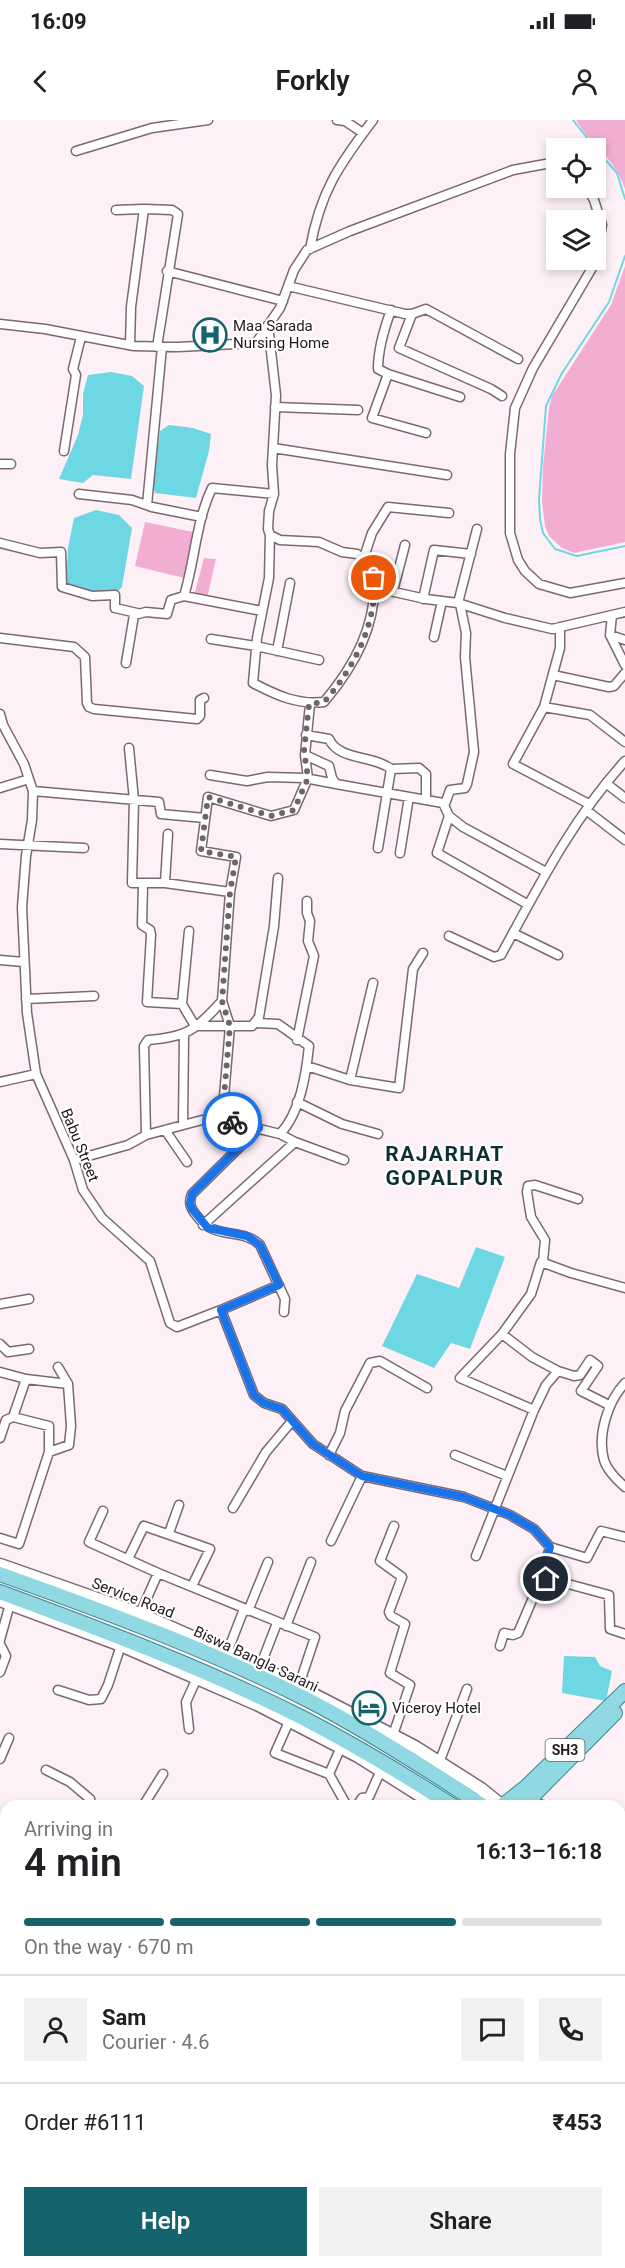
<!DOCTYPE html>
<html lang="en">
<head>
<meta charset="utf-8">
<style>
  :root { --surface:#fff; --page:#f2f2f2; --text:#202124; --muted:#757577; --line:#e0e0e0; --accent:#15636c }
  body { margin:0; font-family:Roboto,sans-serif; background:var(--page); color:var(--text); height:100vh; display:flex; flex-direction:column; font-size:22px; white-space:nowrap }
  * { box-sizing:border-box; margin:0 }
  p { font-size:20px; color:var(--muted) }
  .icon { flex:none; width:33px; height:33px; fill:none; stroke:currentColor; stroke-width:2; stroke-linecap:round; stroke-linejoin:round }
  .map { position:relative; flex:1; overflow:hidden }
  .drawer { position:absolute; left:0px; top:1680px; width:626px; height:468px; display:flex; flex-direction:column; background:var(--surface); border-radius:18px 18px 0 0; box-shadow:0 3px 9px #0003 }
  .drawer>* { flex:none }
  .fabs { position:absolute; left:546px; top:18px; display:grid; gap:12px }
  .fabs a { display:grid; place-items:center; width:60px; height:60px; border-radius:0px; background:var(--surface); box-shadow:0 3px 9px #0003; font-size:30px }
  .pin { position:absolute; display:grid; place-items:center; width:51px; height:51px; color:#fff; margin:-26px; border:3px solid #fff; border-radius:50%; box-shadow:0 2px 6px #0007 }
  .courier { position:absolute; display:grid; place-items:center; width:60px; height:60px; margin:-30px; border:4px solid #1a73e8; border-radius:50%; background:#fff; color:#222; box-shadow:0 2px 8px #0007 }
  .head em { font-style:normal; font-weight:600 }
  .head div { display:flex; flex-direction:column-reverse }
  .head { display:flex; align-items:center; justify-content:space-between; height:102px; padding:0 24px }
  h1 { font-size:39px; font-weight:600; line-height:45px }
  .bar { display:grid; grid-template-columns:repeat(4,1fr); gap:9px 6px; align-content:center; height:72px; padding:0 24px }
  .bar i { height:8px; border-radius:4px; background:var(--line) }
  .bar .active { background:var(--accent) }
  .bar p { grid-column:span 4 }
  .line { display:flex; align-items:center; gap:15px; padding:0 24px; border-top:2px solid var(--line) }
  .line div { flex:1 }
  .round { display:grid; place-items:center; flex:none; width:63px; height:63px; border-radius:0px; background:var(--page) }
  .primary-button { display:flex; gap:12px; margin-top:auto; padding:12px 24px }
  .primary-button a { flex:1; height:69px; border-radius:0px; background:var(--accent); color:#fff; font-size:24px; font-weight:600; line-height:69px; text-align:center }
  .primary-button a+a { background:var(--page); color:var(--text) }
  .status { display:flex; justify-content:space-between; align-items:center; height:42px; padding:0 30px; background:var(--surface); direction:ltr }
  .status svg { height:16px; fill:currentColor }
  header { display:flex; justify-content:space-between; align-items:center; height:78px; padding:0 24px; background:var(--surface); font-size:27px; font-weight:600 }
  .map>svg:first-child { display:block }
  .green { fill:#f2add3 }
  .water { fill:#6ed7e4 }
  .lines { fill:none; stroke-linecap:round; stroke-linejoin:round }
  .stream { stroke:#6ed7e4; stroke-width:2 }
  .street-casing { stroke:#7c6873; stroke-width:11 }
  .secondary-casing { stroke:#7c6873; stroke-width:15 }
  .primary-casing { stroke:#3a8690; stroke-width:16 }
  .street { stroke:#fff; stroke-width:8 }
  .secondary { stroke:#fff; stroke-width:12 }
  .primary { stroke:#91d9e2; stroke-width:14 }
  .done { stroke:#6e646a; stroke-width:6; stroke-dasharray:0 10.8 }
  .route { stroke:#1a73e8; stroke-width:8 }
  .labels { text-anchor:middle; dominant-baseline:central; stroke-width:4.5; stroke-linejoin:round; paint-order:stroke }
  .shield { fill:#fff; stroke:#645e62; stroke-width:1.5 }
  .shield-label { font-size:14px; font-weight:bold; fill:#21191e }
  .poi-label { font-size:15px; fill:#21191e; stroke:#fff; text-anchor:start }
  .street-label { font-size:15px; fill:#21191e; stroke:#fff }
  .district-label { font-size:21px; font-weight:bold; letter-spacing:1.5px; fill:#0d3034; stroke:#fff }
</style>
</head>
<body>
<div class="status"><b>16:09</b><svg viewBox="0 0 49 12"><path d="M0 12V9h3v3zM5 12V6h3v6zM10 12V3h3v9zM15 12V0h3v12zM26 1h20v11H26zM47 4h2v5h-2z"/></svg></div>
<header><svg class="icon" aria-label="back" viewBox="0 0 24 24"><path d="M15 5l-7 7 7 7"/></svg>Forkly<svg class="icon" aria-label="person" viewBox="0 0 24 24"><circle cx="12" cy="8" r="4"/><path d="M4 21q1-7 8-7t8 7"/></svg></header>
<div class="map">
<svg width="625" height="2148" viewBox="0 0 625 2148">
  <rect width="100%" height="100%" fill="#fef0f7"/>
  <path class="green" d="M576,0H625V69C613,34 592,28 576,0Z
    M625,146V422L574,433L562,428L549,416L545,406L542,382L543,346L549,288L552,276L611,185Z
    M145,402L198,413L188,459L135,446Z
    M204,438L216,439L207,478L194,476Z"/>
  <path class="water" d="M111,252L132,256L144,266L131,359L93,355L83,363L59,359L78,315L83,295V274L88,255Z
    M169,305L193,308L211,314L209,331L196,378L155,373L153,366L160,311Z
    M96,390L119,395L132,408L122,467L118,471L95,473L66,464L68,428L74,398Z
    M476,1127L505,1137L470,1229L451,1223L434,1248L382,1226L417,1154L459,1168Z
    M564,1536L595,1537L600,1546L612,1551L606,1581L562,1573Z"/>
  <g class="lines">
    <path class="stream" d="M573,0L595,28
      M596,29L617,53L625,79
      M625,136L609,182L562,253L546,286L539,379L540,399L543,413L555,429L577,436L625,426"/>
    <defs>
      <path id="street" d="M337,0L345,1L363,13
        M76,31L152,8L208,0
        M587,68L594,80L602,105L595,143L533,248L515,288L510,334V413L518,440L525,451L539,464L570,473L625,463
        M144,89L172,90L178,94L157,227
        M116,90L144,89L131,187L130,225
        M310,129C320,72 339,45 373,0
        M167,151L283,181
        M288,166L405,194H412L426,189L518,239
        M391,190C384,209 378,229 378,249L388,254L372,298L426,313
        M412,194L399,228L491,269L502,276
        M0,204L45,209L134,226L178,227L256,223L280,188L294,150L307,130L350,111L513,50L551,43L556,46
        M268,205L276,275L272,345L274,374L269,391L268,409L270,415L280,420L319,422L342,432L357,434L368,444L380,466L394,472L426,479L458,483L505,498L552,509L612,495L610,515L625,520
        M388,254L460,277
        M275,287L358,290
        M273,328L447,355
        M64,331L76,255L73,249L81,217
        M0,344H11
        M79,374L132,380L152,387L202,397
        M147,385L162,227
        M270,415L269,458L257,518L253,563C276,575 297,585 324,582C353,548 377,505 374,459
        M0,423L40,433L61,432L62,467L92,476L115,475V488L137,493
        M363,440L372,413L388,387L449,393
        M393,471L405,425
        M423,479L434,430L471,434
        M458,483L477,409
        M262,491L184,476C195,440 196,401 212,368L274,374
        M612,495L625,492
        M560,507V528L544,587L513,644L589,684
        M610,515L625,545
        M434,517L442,481
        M0,518L74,527L85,537L87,583L89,587L94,589L197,599L200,596V580L204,578
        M211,519L256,526L319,540
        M277,531L290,463
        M126,543L134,495L146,492L167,494L171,480L184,476
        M553,555L609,567L614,566L625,553
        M310,584L305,635L329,646L332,658L336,664L443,683L449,696L463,707L546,752
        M544,587L590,595L625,622
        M0,594L3,605L24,644L33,671L32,700L26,736L22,787L27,893L36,954L74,1040L83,1070L102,1098L150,1141L170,1203L177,1207L221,1190L254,1275L264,1283L282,1289L313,1324L362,1356L464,1377L510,1395L534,1409L550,1427L542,1457L609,1475L610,1509L625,1514
        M306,615L329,619C339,641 374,635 391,649
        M129,628L134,680L132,763H165L230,772
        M210,655L247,661L268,657L305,658L336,664
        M607,664L625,678
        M0,668L29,659
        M33,671L159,682L161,694L205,698
        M445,684L450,670L465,668L467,664L474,632L465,537L466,513L460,484
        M586,690L625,720
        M449,696L437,733L527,784
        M0,724L84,728
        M378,728L391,649L419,648L426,654V680
        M400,733L409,677
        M165,763L168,714
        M143,765L142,805L150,810L151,815L147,882L182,884L195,906H230L222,881
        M513,813L558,835
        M449,816L494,837L501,835C538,767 573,698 625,641
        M0,840L24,842
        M26,879L94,876
        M182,884L189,811
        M297,920L314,836L308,821L310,801L307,793V781
        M307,946L350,960L399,968L413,849L423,833
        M350,960L373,863
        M0,962L36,954
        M297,982L342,1004L378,1014
        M222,1000L230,906H252L259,897L274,806L278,758
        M183,1004L184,915
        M259,1008L192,1074C188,1083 191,1089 197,1096C215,1121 242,1107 260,1125L285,1179L284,1192
        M165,1010L187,1042
        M280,1014L295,1022L344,1040
        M146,1015L144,926L148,920C187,917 196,910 222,881L230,772L236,737L201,731L208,677L271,696L294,690L308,658L305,635
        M74,1040L128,1025L146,1015L202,1000H222L280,1014C300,993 306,955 309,926L278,904L257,903
        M203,1105L295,1022
        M543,1141L545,1120L531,1097L527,1072L528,1066L535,1065L578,1079
        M0,1184L29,1179
        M221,1190L279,1165
        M502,1214L460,1258L534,1290
        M0,1224L8,1232L29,1229
        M558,1251L532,1237L502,1214L531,1174L541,1142L571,1153L625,1168
        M0,1252L26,1259L13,1297L6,1300L0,1318
        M26,1259L68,1264
        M625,1263C608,1281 597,1315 604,1340C607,1350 617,1360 625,1367
        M49,1332L69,1325L71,1306L68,1264L58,1247
        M329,1335L340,1313L345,1291L370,1243L380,1241L427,1268
        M455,1335L507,1356
        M233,1388L266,1332L292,1301
        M103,1391L89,1422L158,1453L315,1517L299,1565
        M169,1413L179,1385
        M0,1418L19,1424L49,1332V1306L13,1297
        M331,1421L362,1356
        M550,1427L587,1438L601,1411L625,1417
        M476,1436L534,1290L546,1265L558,1251L574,1256L580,1255L590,1240L598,1246L581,1271L609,1285
        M128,1439L144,1406L210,1429L192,1466
        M248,1491L268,1442
        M140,1494L158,1453
        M286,1506L311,1442
        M0,1520L10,1484
        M0,1524L6,1536L0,1552
        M500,1526L504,1513L513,1515L518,1513L542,1457
        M227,1533L244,1489
        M260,1547L277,1503
        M58,1570L89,1580L101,1579L108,1565L121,1525
        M291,1597L275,1633L329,1654L347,1686
        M189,1609L186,1582L197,1558
        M393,1615L410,1565L390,1553L405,1504L391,1496L389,1492L402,1457L380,1441L394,1406
        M0,1639L9,1618
        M439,1643L467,1569
        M46,1650L70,1662L90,1679L86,1686
        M329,1654L341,1627
        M530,1680L545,1686
        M143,1686L163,1654
        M357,1686L362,1678L369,1677L381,1650
        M620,1714L625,1715
        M0,1722L6,1725
        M0,1809L6,1811
        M620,1835L625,1837
        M0,1896L6,1873
        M0,1901L6,1903
        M620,1936V1933L625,1934
        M620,1978L625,1980
        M620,2051L625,2038
        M144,2142L157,2148
        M241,2142L254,2148
        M536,2142L550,2148
        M620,2142L625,2123
        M286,2148L289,2142
        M361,2148L364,2142
        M440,2148L442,2142"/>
      <path id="secondary" d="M0,1445L140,1494L260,1547L415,1627L481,1669L502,1686
        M0,1480L121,1525L259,1585L358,1636L437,1686
        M620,1751L625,1753
        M0,2034L6,2036"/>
      <path id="primary" d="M0,1454C106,1492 212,1531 312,1582C371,1613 427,1649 483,1686
        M0,1472C103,1510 206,1549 303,1598C355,1625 405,1655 453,1686
        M502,1686L526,1667L625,1571
        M523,1686L615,1593
        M620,1763L625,1764
        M620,1781L625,1782
        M65,2148L71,2142"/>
    </defs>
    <use href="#street" class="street-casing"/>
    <use href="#secondary" class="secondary-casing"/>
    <use href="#primary" class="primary-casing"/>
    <use href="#street" class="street"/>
    <use href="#secondary" class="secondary"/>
    <use href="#primary" class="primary"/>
  </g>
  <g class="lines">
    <path class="done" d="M232,1002L222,1000L230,906L222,881L230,772L236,737L201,731L208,677L271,696L294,690L308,658L304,631L309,584L324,582C354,548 377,504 374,458"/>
    <path class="route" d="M232,1002L259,1008L192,1074L190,1083L192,1089L208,1108L247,1116L260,1125L279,1165L221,1190L254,1275L264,1283L282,1289L313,1324L362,1356L464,1377L510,1395L534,1409L550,1427L542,1455L546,1459"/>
  </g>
  <defs>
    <symbol id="hospital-ring" viewBox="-11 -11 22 22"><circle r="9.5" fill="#fff" stroke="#15636c" stroke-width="1.5"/><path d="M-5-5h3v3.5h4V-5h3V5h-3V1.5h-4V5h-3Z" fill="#15636c"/></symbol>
    <symbol id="hotel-ring" viewBox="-11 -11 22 22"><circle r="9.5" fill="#fff" stroke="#15636c" stroke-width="1.5"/><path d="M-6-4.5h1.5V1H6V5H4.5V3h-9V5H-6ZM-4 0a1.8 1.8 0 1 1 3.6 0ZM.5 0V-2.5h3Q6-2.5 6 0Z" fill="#15636c"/></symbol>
  </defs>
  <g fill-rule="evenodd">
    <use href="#hospital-ring" x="191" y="196" width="38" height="38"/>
    <use href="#hotel-ring" x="350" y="1569" width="38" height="38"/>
  </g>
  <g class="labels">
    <rect class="shield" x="545.5" y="1619" width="39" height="22" rx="4.5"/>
    <g class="shield-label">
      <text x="565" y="1630">SH3</text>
    </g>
    <g class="poi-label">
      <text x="233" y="206">Maa Sarada<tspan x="233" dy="17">Nursing Home</tspan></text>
      <text x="392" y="1588">Viceroy Hotel</text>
    </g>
    <g class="street-label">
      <text transform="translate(80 1025) rotate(68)">Babu Street</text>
      <text transform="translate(133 1478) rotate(21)">Service Road</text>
      <text transform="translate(256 1539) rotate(25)">Biswa Bangla Sarani</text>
    </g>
    <g class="district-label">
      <text x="445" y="1034">RAJARHAT<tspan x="445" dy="24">GOPALPUR</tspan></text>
    </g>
  </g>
</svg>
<div class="fabs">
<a><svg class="icon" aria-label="locate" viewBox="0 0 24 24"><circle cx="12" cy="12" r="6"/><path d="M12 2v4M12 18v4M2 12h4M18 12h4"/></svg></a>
<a><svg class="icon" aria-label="layers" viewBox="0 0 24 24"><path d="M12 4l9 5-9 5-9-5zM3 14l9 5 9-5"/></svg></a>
</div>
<div class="pin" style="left:374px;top:458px;background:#ea580c"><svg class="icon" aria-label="bag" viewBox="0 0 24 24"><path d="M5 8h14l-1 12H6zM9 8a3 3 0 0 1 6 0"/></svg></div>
<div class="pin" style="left:546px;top:1459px;background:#1f2937"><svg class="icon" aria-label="home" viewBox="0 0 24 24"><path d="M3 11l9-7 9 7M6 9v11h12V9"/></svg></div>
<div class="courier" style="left:232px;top:1002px"><svg class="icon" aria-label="bike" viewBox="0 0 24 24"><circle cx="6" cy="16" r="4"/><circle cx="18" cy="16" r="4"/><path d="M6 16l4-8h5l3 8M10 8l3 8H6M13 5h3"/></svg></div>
<section class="drawer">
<div class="head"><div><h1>4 min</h1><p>Arriving in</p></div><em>16:13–16:18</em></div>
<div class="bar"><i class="active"></i><i class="active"></i><i class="active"></i><i></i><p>On the way · 670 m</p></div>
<div class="line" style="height:108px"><a class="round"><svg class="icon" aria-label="person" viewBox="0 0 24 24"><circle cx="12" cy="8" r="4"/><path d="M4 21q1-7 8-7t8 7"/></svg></a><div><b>Sam</b><p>Courier · 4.6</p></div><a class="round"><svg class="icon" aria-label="chat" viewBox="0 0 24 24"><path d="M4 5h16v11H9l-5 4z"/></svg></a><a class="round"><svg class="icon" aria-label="phone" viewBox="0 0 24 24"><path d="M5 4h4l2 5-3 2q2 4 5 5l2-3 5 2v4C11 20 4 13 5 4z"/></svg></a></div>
<div class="line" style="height:78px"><div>Order #6111</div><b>₹453</b></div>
<div class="primary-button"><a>Help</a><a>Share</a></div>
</section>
</div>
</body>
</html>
